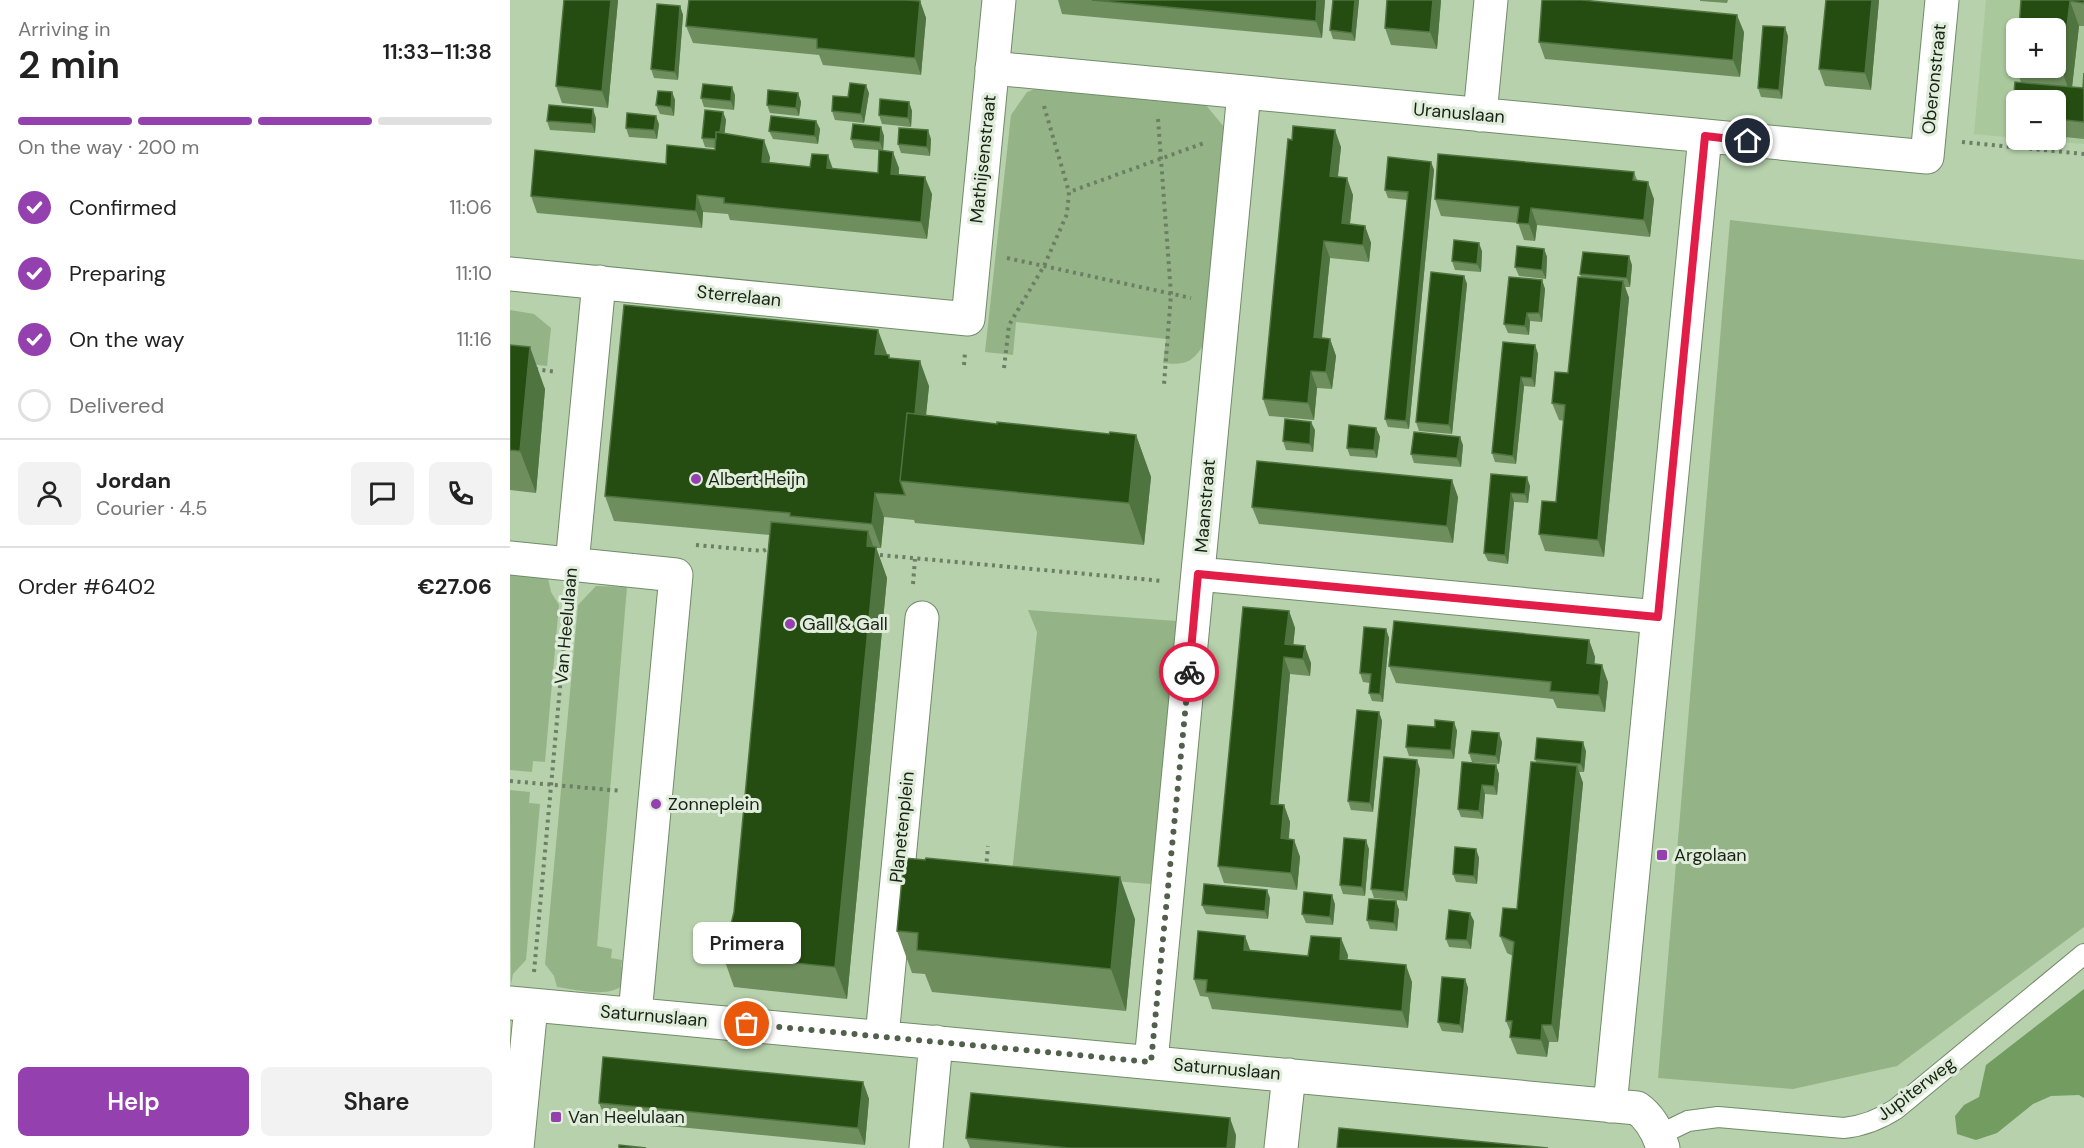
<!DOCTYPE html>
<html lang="en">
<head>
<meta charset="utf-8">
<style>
  :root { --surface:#fff; --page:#f2f2f2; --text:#222; --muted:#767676; --line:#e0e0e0; --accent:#9440af }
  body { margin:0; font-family:"DM Sans",sans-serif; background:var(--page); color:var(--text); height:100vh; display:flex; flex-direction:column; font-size:22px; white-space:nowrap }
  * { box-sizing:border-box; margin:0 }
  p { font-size:20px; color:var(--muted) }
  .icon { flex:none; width:33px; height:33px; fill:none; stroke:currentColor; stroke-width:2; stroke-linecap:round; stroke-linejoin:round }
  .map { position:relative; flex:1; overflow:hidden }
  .drawer { display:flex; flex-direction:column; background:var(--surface); width:510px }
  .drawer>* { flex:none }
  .fabs { position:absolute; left:1496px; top:18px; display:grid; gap:12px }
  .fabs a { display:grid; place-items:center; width:60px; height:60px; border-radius:9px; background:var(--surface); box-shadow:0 2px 4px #0004; font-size:30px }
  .pin { position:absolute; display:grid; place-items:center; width:51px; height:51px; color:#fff; margin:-26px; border:3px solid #fff; border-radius:50%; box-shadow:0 2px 6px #0007 }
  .courier { position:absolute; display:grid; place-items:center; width:60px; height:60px; margin:-30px; border:4px solid #e11d48; border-radius:50%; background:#fff; color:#222; box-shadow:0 2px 8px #0007 }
  .bubble { position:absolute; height:42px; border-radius:9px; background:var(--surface); box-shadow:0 2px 4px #0004; font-size:20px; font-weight:600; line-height:42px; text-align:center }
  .summary em { font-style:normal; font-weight:600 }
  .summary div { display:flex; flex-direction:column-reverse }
  .summary { display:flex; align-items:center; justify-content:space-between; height:102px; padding:0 18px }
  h1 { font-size:39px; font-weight:600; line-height:45px }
  .bar { display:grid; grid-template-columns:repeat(4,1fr); gap:9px 6px; align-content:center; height:72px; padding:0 18px }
  .bar i { height:8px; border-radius:4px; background:var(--line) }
  .bar .active { background:var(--accent) }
  .bar p { grid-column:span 4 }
  .line { display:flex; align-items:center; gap:15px; padding:0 18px; border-top:2px solid var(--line) }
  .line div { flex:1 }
  .round { display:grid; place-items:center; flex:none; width:63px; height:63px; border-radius:9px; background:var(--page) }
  ol { padding:0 18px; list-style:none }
  li { display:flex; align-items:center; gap:18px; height:66px }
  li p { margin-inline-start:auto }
  li .icon { padding:6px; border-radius:50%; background:var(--accent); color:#fff; stroke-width:4 }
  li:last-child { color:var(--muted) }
  li i { width:33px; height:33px; border:3px solid var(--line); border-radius:50% }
  .cta { display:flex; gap:12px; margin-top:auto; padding:12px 18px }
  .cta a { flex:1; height:69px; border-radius:9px; background:var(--accent); color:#fff; font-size:24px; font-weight:600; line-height:69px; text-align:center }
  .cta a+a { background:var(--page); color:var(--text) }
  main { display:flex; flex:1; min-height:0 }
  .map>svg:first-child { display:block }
  .built { fill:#a9c89c; fill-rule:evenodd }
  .green { fill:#94b487 }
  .forest { fill:#729c60 }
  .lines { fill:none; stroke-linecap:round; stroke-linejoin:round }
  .service-casing { stroke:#728b69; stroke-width:22 }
  .minor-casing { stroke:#728b69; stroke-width:35 }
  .tertiary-casing { stroke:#728b69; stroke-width:35 }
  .path { stroke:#6c7f65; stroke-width:4; stroke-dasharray:3 4.5; stroke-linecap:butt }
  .service { stroke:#fff; stroke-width:20 }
  .minor { stroke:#fff; stroke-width:33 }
  .tertiary { stroke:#fff; stroke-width:33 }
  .wall { fill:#6e8e5e }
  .shaded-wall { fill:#507440 }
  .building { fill:#254c11; stroke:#507440; stroke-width:1.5 }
  .done { stroke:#50604a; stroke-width:6; stroke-dasharray:0 10.8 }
  .route { stroke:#e11d48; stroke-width:8 }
  .poi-dot { fill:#9440af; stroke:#dfedda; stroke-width:2 }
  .labels { text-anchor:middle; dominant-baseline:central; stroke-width:6; stroke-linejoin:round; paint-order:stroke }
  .street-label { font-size:18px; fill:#192315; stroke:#dfedda }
  .poi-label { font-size:18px; fill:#192315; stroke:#dfedda; text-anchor:start }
</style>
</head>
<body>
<main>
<section class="drawer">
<div class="summary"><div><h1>2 min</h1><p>Arriving in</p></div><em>11:33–11:38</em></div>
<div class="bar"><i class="active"></i><i class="active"></i><i class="active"></i><i></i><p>On the way · 200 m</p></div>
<ol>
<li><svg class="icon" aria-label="check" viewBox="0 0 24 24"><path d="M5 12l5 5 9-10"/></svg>Confirmed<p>11:06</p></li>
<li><svg class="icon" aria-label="check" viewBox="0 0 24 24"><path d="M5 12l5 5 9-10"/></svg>Preparing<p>11:10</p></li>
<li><svg class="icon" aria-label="check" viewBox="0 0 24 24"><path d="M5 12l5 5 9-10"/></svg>On the way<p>11:16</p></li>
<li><i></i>Delivered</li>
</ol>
<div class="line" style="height:108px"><a class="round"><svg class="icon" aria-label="person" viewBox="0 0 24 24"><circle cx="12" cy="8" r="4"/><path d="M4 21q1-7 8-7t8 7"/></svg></a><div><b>Jordan</b><p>Courier · 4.5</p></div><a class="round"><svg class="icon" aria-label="chat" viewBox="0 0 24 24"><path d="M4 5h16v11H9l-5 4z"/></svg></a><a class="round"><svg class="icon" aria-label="phone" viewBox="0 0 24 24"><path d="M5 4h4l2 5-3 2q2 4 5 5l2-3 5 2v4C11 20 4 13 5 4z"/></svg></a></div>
<div class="line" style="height:78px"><div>Order #6402</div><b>€27.06</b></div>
<div class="cta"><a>Help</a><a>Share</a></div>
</section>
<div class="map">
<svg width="1574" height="1148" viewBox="0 0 1574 1148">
  <rect width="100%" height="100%" fill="#b6d1ac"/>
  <path class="built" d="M1476,0H1574V144L1526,140H1545V100H1506V138L1464,134ZM1506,28H1545V68H1506Z"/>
  <path class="green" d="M525,89L695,104L719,133L698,338C684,360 680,366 653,363L656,339L506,322L503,355L475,352L501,115L517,92Z
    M1220,220L1574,260V927L1387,1066L1283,1089L1148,1078Z
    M0,310L24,314L41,328L37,366L0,362Z
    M0,574L38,578L41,592L49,605L35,762L23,761L22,772L0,770Z
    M86,586L117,587L87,946L102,949L101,958L112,960L111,967L119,968C117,972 116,978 114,982C105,1000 63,989 47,987L44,976L35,964L68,605Z
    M518,610L680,622L653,885L502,873L527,632Z
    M0,790L20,792L19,803L30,804L16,960L3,974L1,984Z"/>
  <path class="forest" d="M1574,989V1098L1569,1095L1541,1096L1523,1104L1487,1133L1466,1140L1447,1134L1445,1116L1454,1105L1469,1097L1476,1065Z"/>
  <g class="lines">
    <defs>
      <path id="service" d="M1149,1135L1178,1121L1208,1117L1334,1128C1354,1126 1369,1120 1386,1109L1574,954"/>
      <path id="minor" d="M482,68L1417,157L1432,0
        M970,115L981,0
        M0,558L166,575L125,1014
        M62,564L89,282
        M688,574L1148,617
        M0,1003L1127,1108C1141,1118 1148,1132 1153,1148
        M372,1037L412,618
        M641,1062L734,92
        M1100,1106L1195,136
        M7,1148L21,1006
        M416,1148L426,1042
        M771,1148L779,1075"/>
      <path id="tertiary" d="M0,274L458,319L489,0"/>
    </defs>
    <use href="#service" class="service-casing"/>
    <use href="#minor" class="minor-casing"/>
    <use href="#tertiary" class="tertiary-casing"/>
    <path class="path" d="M534,106L559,192
      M648,119L661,294L654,384
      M1452,142L1574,154
      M497,258L681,298
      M454,365L455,352
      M494,368L499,325L534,266L557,214L559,192L694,143
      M25,369L47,372
      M186,545L253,551L261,547
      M370,555L653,581
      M403,584L405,559
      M0,781L112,791
      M476,869L478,846
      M24,972L58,600"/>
    <use href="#service" class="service"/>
    <use href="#minor" class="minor"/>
    <use href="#tertiary" class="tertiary"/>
  </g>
  <path class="wall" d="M54,0H108L98,108L52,103L46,86Z
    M548,0H815L812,38L552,14Z
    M823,0H849L845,41L823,39L820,30Z
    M877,0H931L927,49L881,45L875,28Z
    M1190,0H1218L1217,3L1190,1Z
    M1316,0H1369L1361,90L1315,86L1309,69Z
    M1511,0H1574V26H1569L1562,87L1573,88L1574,73V139L1545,136V100H1506V125L1502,115L1505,82H1511L1505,66L1506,57V68H1545V28H1509Z
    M410,1L416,18L411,75L313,65L309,55L183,43L176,26Z
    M170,6L173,15L168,80L144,78L141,69Z
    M1234,32L1230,77L1035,59L1029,42Z
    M1278,36L1272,99L1251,97L1248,88Z
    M162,92L165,100L164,116L150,114L146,105Z
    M288,93L291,102L289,116L260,113L257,105Z
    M359,93L354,123L325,120L322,111L338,97Z
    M225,95L224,110L194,107L191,98Z
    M399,102L402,111L401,127L372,124L369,115Z
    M213,112L216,120L214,133L260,157L259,162L323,169L368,173L369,150L344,148L341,139L371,127L374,136L373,151L389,168V174L422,194L417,239L220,220L218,214L193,212L192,228L27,213L21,196L156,164L205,150V148L195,147L192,138Z
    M86,118L85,133L40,130L37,121Z
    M306,121L310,129L308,144L263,139L259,131Z
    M149,124L147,139L119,137L116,128Z
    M421,139L420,156L391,153L388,144Z
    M782,140L831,147L828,177L843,195L840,224L855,226L861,243L859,262L820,258L812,338L820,339L826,356L822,389L807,388L804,420L759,416L753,399Z
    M921,162L924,170L899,429L878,427L875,419L897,200L878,198L875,190Z
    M1124,172L1127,180L1144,199L1140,237L1027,225L1025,241L1014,240L1008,223L931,216L925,199Z
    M1034,249L1037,257L1036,279L1009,276L1005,267Z
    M972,251L971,272L945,270L942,261Z
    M1122,265L1120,287H1115L1119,298L1094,557L1035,551L1029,534L1046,502L1054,421L1049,420L1042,403L1058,373L1071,277L1070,274Z
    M954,276L957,284L942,434L909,431L906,422Z
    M1032,280L1035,289L1032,322L1020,321L1019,335L998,333L994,324Z
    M993,342L1025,345L1028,354L1025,387L1014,386L1006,464L985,462L982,453Z
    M0,345L35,389L26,493L0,490Z
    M376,355H379L380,358L419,386L416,415L487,424L599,434L626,435L641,477L634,545L405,523L404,520L374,517L371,548H366L377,578L337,999L224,987L213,956L224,912L260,535L104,521L95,496Z
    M866,428L870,437L867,458L840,456L837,448Z
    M805,430L803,452L776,450L773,441Z
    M953,445L951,467L904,463L901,454Z
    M981,474L1020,486L1018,503L1004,502L998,564L978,561L974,553Z
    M948,497L943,543L749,524L742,507Z
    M779,611L785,628L783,645L801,663L800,676L780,674L768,805H774L780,822L779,839L784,840L790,857L787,890L714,883L708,866Z
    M876,629L879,638L873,702L862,701L859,693L860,683L853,682L850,673Z
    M1079,640L1085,657L1084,664L1098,682L1095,712L1047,708L1043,699L886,683L879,666Z
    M869,712L872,721L863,812L841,810L838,801Z
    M944,722L947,731L944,759L899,756L896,747L925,727Z
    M992,742L989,764L962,762L959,753Z
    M1076,751L1074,772H1069L1073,783L1048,1042H1039L1037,1057L1007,1054L1000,1037L1001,1033L996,1021L1003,956L997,953L990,936L1007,909L1026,762L1025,759Z
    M986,765L989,774L987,795L975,794L973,819L951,817L948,809Z
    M910,769L897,901L864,898L861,889Z
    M859,849L855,896L833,894L830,885Z
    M966,849L969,858L967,884L946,882L943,874Z
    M760,898L758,919L696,914L692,905Z
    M886,901L889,910L887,931L860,929L857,920Z
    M825,904L823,925L796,923L792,914Z
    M625,919L616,1011L422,992L415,974L402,973L387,931Z
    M964,921L961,949L939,947L936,939Z
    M735,936L740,950L798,956L838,955L837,959L902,982L898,1028L702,1009L698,997L690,996L684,979Z
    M955,979L958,988L953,1033L932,1031L928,1022Z
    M353,1082L359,1099L355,1145L96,1120L89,1103Z
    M726,1135L725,1148H460L456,1138Z"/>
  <path class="shaded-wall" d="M101,0H108L98,108L92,91Z
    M807,0H815L812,38L806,21Z
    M845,0H849L845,41L842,33Z
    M923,0H931L927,49L920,32Z
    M1362,0H1369L1361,90L1355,73Z
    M410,1L416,18L411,75L405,58Z
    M1560,1L1569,26L1561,96L1552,71Z
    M170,6L173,15L168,80L165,72Z
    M1227,15L1234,32L1230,77L1223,60Z
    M1275,27L1278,36L1272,99L1269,90Z
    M356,85L359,93L354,123L351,114Z
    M222,87L225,95L224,110L221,101Z
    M162,92L165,100L164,116L161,107Z
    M288,93L291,102L289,116L286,108Z
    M399,102L402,111L401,127L398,118Z
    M83,109L86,118L85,133L82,124Z
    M213,112L216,120L213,149L210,140Z
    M146,116L149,124L147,139L144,130Z
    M306,121L310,129L308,144L305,136Z
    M371,127L374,136L373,151L370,142Z
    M418,130L421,139L420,156L417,147Z
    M825,130L831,147L826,193L820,176Z
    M254,140L260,157L258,179L252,162Z
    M383,152L389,168L387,191L381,174Z
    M318,155L324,172L317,168Z
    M921,162L924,170L899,429L896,421Z
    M415,177L422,194L417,239L411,222Z
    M837,178L843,195L838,240L832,223Z
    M1138,182L1144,199L1140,237L1134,220Z
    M187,195L193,212L192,228L186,211Z
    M1021,208L1027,225L1025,241L1019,224Z
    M855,226L861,243L859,262L853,245Z
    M814,241L820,258L810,354L804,337Z
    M969,243L972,251L971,272L967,264Z
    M1034,249L1037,257L1036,279L1032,270Z
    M1119,256L1122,265L1120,287L1117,278Z
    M954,276L957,284L942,434L939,425Z
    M1032,280L1035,289L1032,322L1029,313Z
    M1113,281L1119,298L1094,557L1088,540Z
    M1017,313L1020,321L1019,335L1015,326Z
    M368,330L377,354L374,378L365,354Z
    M820,339L826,356L822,389L816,372Z
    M1025,345L1028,354L1025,387L1022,378Z
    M20,347L35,389L26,493L10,451Z
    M410,361L419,386L409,483L398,482Z
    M801,371L807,388L804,420L798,403Z
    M1011,377L1014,386L1006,464L1003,456Z
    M801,422L805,430L803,452L800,444Z
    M866,428L870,437L867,458L864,450Z
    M626,435L641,477L634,545L619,503Z
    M950,437L953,445L951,467L947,458Z
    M1017,477L1020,486L1018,503L1015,494Z
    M942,480L948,497L943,543L937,526Z
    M365,493L374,517L371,548L362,524Z
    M1001,493L1004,502L998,564L995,555Z
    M358,531L365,551L366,547L377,578L337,999L325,967Z
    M779,611L785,628L782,658L775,644Z
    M876,629L879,638L873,702L870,694Z
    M1079,640L1085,657L1083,680L1077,663Z
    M795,646L801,663L800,676L793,659Z
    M774,657L780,674L767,821L761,804Z
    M1092,665L1098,682L1095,712L1089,695Z
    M869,712L872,721L863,812L860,803Z
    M944,722L947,731L944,759L941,750Z
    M989,733L992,742L989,764L986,756Z
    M1073,742L1076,751L1074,772L1071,764Z
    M907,760L910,769L897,901L894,892Z
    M986,765L989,774L987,795L984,786Z
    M1067,766L1073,783L1048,1042L1042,1025Z
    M972,785L975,794L973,819L969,811Z
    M774,805L780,822L777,855L771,838Z
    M784,840L790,857L787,890L781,873Z
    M856,840L859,849L855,896L852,887Z
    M966,849L969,858L967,884L964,876Z
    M610,877L625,919L616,1011L601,969Z
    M757,890L760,898L758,919L755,911Z
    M822,895L825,904L823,925L820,917Z
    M886,901L889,910L887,931L884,923Z
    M960,913L964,921L961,949L957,940Z
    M735,936L741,953L734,950Z
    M831,938L838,955L836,976L830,959Z
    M896,965L902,982L898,1028L892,1011Z
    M955,979L958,988L953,1033L950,1025Z
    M1032,1025L1039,1042L1037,1057L1031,1040Z
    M353,1082L359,1099L355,1145L348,1128Z
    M720,1118L726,1135L725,1148H717Z"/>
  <path class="building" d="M54,0H101L92,91L46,86Z
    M179,0H396L410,1L405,58L307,48V39L176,26Z
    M582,0H807L806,21Z
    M823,0H845L842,33L820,30Z
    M877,0H923L920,32L875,28Z
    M1032,0H1072L1227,15L1223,60L1029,42Z
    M1316,0H1362L1355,73L1309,69Z
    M1511,0H1574V3L1560,1L1552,71L1517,68H1545V28H1509Z
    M147,4L170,6L165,72L141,69Z
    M1253,26L1275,27L1269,90L1248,88Z
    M1574,73V122L1545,119V100H1506V115H1502L1505,82L1573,88Z
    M340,83L356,85L351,114L322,111L323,96L338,97Z
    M193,84L222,87L221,101L191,98Z
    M258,90L288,93L286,108L257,105Z
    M148,91L162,92L161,107L146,105Z
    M370,99L399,102L398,118L369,115Z
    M39,105L83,109L82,124L37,121Z
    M195,110L213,112L210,132H206V139L192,138Z
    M117,113L146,116L144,130L116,128Z
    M261,116L306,121L305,136L259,131Z
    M343,124L371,127L370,142L341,139Z
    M783,126L825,130L820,176L837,178L832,223L855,226L853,245L814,241L804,337L820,339L816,372L801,371L798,403L753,399L778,139L782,140Z
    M389,128L418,130L417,147L388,144Z
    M206,132L254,140L252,162L300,167L302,154L318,155L317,168L368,173L369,150L383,152L381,174L415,177L411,222L214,203V198L187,195L186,211L21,196L25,150L156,164L157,145L205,150Z
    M928,154L1124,172L1123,180L1138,182L1134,220L1021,208L1019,224L1007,223L1009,207L925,199Z
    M878,157L921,162L896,421L875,419L898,192L875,190Z
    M944,240L969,243L967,264L942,261Z
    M1007,246L1034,249L1032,270L1005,267Z
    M1073,252L1119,256L1117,278L1070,274Z
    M921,272L954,276L939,425L906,422Z
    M999,277L1032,280L1029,313H1017L1015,326L994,324Z
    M1068,277L1113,281L1088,540L1029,534L1032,501L1046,502L1055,405L1042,403L1045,372L1058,373Z
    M114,305L368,330L365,354L379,355V358L410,361L405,414L397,413L390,481L395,495L365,493L362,524L280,516V513L95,496Z
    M993,342L1025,345L1022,378L1011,377L1003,456L982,453Z
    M0,345L20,347L10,451L0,450Z
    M397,413L487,424V422L599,434L600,432L626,435L619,503L390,481Z
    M775,419L801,422L800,444L773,441Z
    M839,425L866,428L864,450L837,448Z
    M904,432L950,437L947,458L901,454Z
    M747,461L942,480L937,526L742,507Z
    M981,474L1017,477L1015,494L1001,493L995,555L974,553Z
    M261,522L358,531L357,546L366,547L325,967L213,956L224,912Z
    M733,607L779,611L775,644L795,646L793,659L774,657L761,804L774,805L771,838L784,840L781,873L708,866Z
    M884,621L1079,640L1077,663L1092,665L1089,695L1040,691L1041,682L879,666Z
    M854,627L876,629L870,694L859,693L861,674L850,673Z
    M847,710L869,712L860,803L838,801Z
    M925,720L944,722L941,750L896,747L898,725L925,727Z
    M962,731L989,733L986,756L959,753Z
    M1027,738L1073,742L1071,764L1025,759Z
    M874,757L907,760L894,892L861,889Z
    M952,762L986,765L984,786L972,785L969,811L948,809Z
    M1021,762L1067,766L1042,1025H1032L1031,1040L1000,1037L1002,1021H996L1004,942L990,936L993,908L1007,909Z
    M834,838L856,840L852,887L830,885Z
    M945,847L966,849L964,876L943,874Z
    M394,858L415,860L416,858L610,877L601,969L407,950L408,933L387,931Z
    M694,884L757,890L755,911L692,905Z
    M794,892L822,895L820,917L792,914Z
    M859,899L886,901L884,923L857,920Z
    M939,910L960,913L957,940L936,939Z
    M688,931L735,936L734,950L798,956L801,936L831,938L830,959L896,965L892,1011L696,992L697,980L684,979Z
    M932,977L955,979L950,1025L928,1022Z
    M93,1057L353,1082L348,1128L89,1103Z
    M461,1093L720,1118L717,1148H560L456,1138Z
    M829,1128L1038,1148H827Z
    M109,1145L136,1148H109Z"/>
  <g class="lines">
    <path class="done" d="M237,1024L641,1062L679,672"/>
    <path class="route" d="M679,672L688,574L1148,617L1195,136L1238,141"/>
  </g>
  <g class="poi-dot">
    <circle cx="186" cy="479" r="6"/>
    <circle cx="280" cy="624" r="6"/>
    <circle cx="146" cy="804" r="6"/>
    <rect x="1146" y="849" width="12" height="12" rx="3"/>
    <rect x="40" y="1111" width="12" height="12" rx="3"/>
  </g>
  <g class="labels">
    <g class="street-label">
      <text transform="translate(1424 79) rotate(-84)">Oberonstraat</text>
      <text transform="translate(949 113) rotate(5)">Uranuslaan</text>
      <text transform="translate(473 159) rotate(-84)">Mathijsenstraat</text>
      <text transform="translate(229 296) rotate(6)">Sterrelaan</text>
      <text transform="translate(695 506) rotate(-85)">Maanstraat</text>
      <text transform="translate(56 626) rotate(-85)">Van Heelulaan</text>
      <text transform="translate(392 827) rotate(-84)">Planetenplein</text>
      <text transform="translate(144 1016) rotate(5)">Saturnuslaan</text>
      <text transform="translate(717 1069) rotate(5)">Saturnuslaan</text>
      <text transform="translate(1406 1089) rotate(-37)">Jupiterweg</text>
    </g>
    <g class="poi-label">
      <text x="198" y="479">Albert Heijn</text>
      <text x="292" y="624">Gall &amp; Gall</text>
      <text x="158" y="804">Zonneplein</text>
      <text x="1164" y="855">Argolaan</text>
      <text x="58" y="1117">Van Heelulaan</text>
    </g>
  </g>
</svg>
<div class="fabs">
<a>+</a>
<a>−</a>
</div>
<div class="pin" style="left:237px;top:1024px;background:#ea580c"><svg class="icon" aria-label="bag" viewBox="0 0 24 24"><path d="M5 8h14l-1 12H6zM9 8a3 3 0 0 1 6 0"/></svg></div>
<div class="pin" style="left:1238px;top:141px;background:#1f2937"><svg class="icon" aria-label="home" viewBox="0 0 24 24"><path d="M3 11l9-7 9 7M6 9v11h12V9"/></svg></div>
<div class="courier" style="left:679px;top:672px"><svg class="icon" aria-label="bike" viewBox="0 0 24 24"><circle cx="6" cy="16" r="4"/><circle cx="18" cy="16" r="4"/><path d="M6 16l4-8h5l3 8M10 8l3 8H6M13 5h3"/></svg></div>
<div class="bubble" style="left:183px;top:922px;width:108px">Primera</div>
</div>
</main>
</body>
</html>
